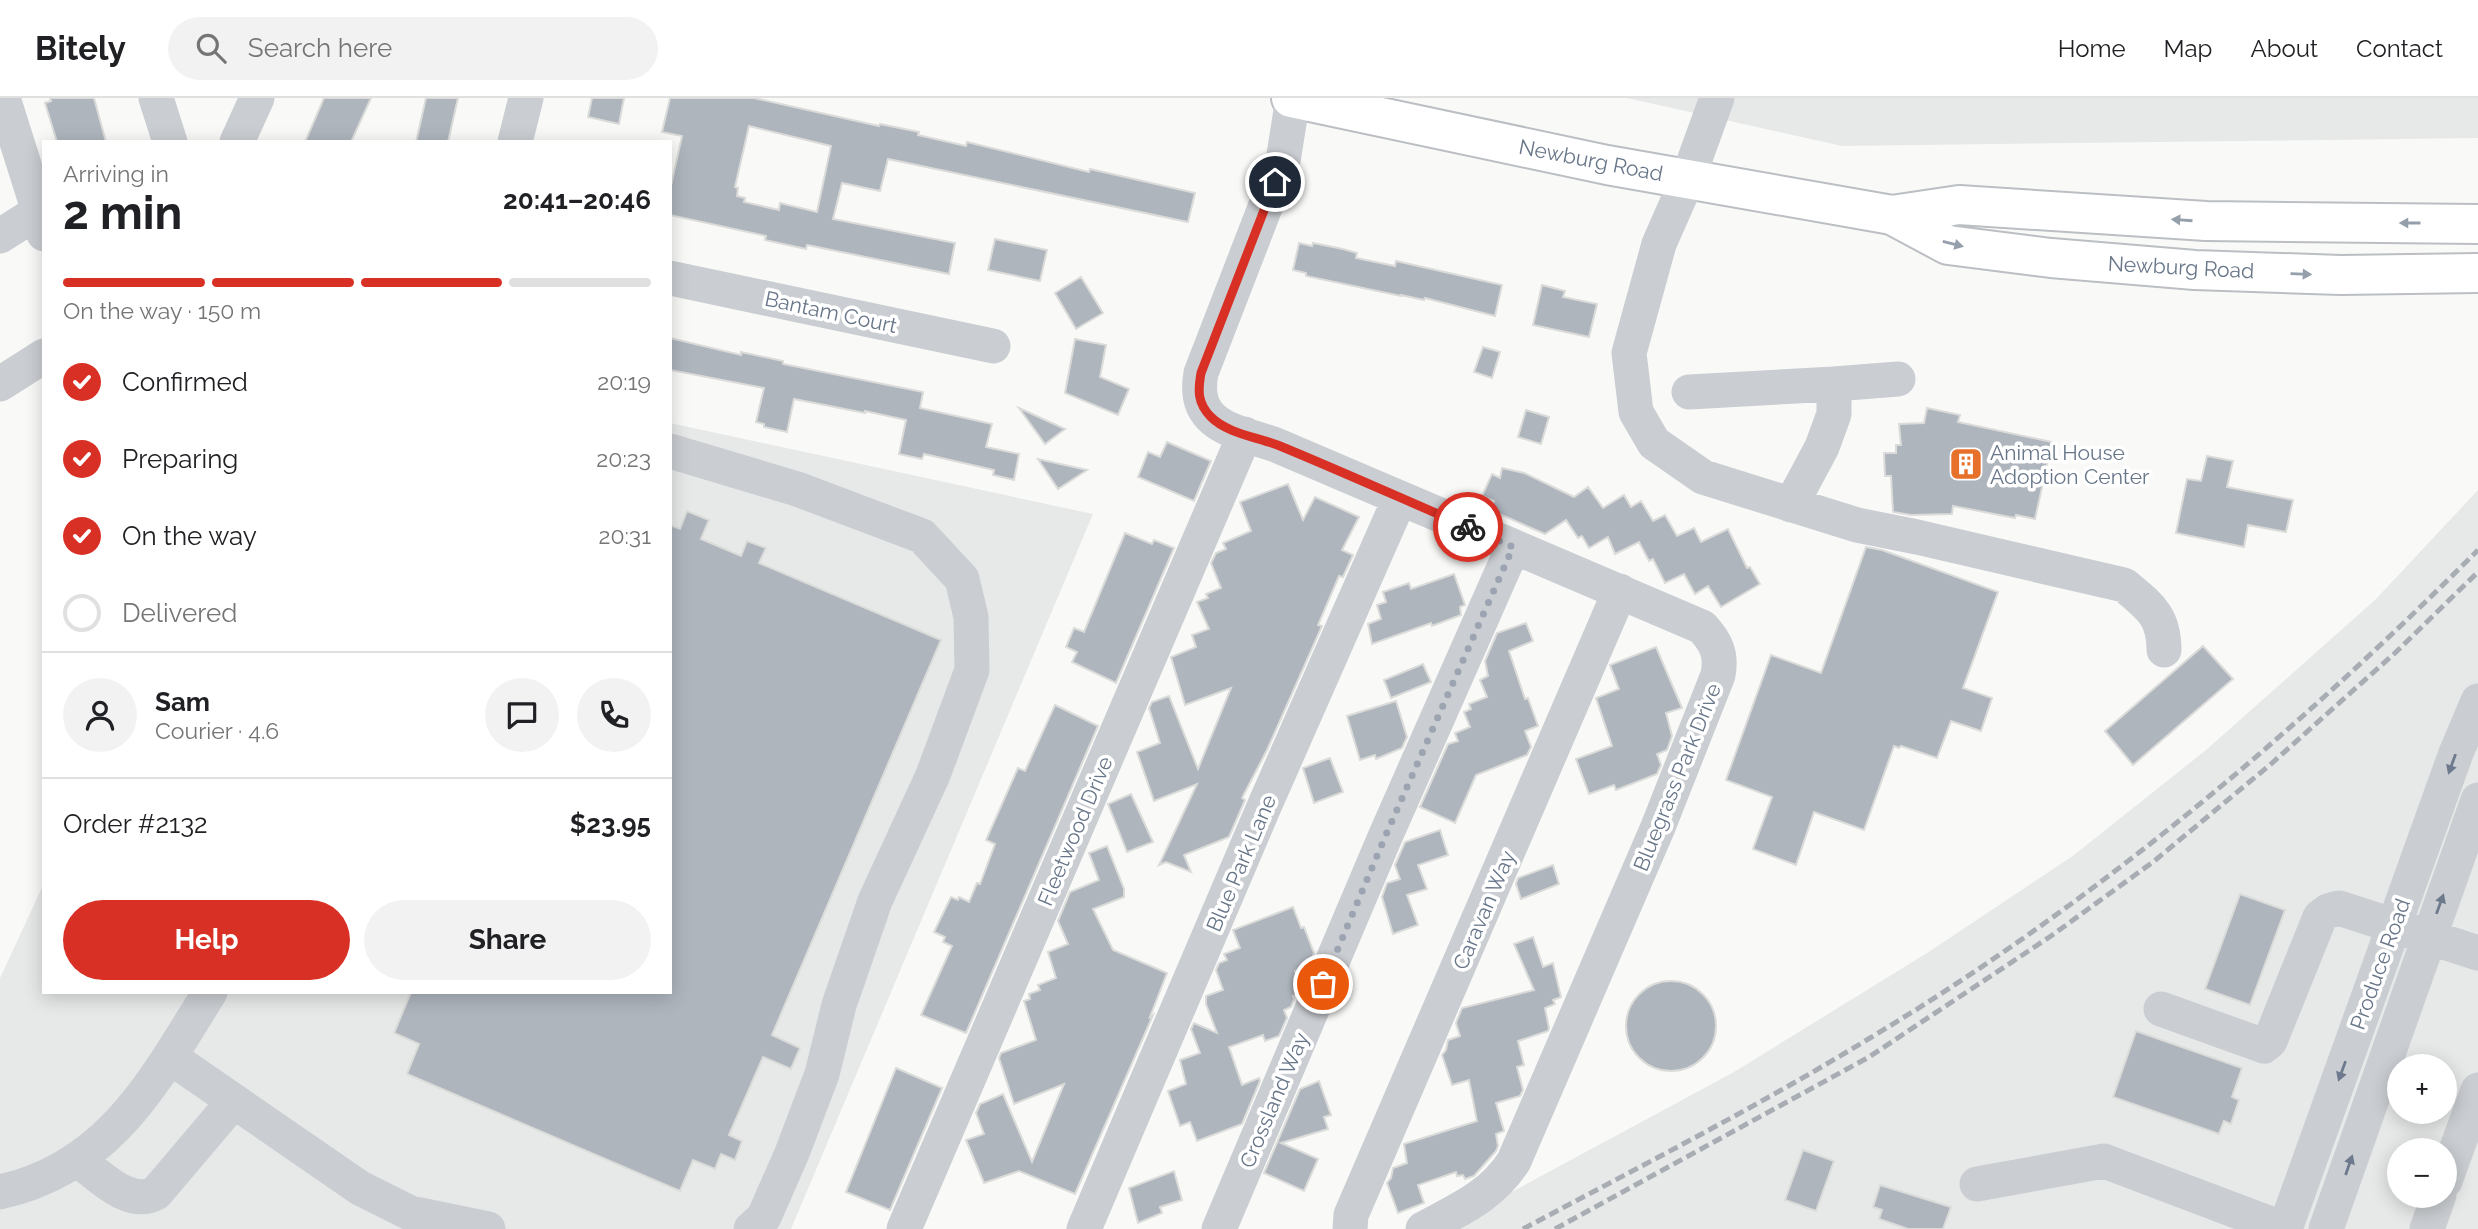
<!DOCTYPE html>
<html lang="en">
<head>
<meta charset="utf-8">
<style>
  :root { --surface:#fff; --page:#f2f2f2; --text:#202124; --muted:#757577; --line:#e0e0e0; --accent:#d93025 }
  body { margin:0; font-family:Raleway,sans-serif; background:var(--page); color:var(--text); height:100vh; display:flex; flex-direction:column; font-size:26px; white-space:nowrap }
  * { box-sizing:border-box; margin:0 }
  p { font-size:23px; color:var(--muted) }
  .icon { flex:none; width:38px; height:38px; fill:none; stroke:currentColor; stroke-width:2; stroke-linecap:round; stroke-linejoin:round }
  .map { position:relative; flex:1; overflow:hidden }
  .side { position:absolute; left:42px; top:42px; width:630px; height:854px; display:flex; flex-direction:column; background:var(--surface); border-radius:0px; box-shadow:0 4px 18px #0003 }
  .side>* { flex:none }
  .controls { position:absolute; left:2387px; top:956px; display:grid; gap:14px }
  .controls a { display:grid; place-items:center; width:70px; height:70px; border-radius:50%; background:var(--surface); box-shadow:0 4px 18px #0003; font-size:35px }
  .pin { position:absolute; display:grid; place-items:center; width:60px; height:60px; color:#fff; margin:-30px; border:4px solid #fff; border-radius:50%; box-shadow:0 2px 7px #0007 }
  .courier { position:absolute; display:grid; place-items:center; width:70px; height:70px; margin:-35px; border:5px solid #d93025; border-radius:50%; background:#fff; color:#222; box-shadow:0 2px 9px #0007 }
  .overview em { font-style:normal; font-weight:700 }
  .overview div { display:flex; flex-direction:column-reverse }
  .overview { display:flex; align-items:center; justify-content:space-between; height:119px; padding:0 21px }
  h1 { font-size:46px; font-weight:700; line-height:52px }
  .bar { display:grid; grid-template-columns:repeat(4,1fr); gap:10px 7px; align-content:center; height:84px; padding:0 21px }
  .bar i { height:9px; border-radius:5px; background:var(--line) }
  .bar .on { background:var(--accent) }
  .bar p { grid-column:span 4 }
  .line { display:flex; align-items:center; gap:18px; padding:0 21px; border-top:2px solid var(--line) }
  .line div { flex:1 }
  .round { display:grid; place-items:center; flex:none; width:74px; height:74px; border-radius:37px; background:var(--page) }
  ol { padding:0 21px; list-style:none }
  li { display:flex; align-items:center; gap:21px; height:77px }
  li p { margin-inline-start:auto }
  li .icon { padding:7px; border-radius:50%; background:var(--accent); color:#fff; stroke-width:4 }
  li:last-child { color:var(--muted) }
  li i { width:38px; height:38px; border:4px solid var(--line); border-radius:50% }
  .button { display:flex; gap:14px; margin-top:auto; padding:14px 21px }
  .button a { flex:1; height:80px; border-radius:42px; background:var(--accent); color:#fff; font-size:28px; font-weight:700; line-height:80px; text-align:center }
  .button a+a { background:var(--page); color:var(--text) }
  header { display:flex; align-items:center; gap:42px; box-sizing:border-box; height:98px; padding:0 35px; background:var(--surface); border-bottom:2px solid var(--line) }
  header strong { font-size:33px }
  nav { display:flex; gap:38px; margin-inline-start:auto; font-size:24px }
  .search { width:490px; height:63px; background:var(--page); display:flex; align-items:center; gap:18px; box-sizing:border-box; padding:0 24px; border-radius:38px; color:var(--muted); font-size:26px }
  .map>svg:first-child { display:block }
  .built { fill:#e7e9e9; fill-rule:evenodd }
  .building { fill:#aeb5bd; stroke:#dbdcda; stroke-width:2; fill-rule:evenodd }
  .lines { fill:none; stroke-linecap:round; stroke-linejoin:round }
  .major-casing { stroke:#bbbec3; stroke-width:42 }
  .minor { stroke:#cacdd1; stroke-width:35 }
  .major { stroke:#fff; stroke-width:38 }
  .rail { stroke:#a8adb4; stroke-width:5; stroke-dasharray:10 5; stroke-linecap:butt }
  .oneway { fill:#959fac }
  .oneway2 { fill:#6d7a8d }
  .done { stroke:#9ba4b0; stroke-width:7; stroke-dasharray:0 12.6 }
  .route { stroke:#d93025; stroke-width:9 }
  .labels { text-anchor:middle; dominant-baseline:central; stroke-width:7; stroke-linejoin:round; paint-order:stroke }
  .street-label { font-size:21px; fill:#687689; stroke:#fff }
  .poi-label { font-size:21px; fill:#687689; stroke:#fff; text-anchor:start }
</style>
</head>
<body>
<header>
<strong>Bitely</strong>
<div class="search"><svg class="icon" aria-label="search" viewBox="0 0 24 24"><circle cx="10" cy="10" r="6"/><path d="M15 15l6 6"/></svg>Search here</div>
<nav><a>Home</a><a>Map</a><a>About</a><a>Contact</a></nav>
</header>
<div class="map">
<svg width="2478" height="1131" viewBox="0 0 2478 1131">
  <rect width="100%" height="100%" fill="#f9faf8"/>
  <path class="built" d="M1627,0H2478V40L1842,48Z
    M670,325L1093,416L791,1131H0V880L44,785V894H670Z
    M2478,392V1131H1443L1734,974L1927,855L2074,757L2206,652L2376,501ZM2399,968H2445V1013H2399ZM2399,1052H2445V1097H2399Z"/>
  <path class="building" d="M50,0H94L106,44H57L45,5L51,3Z
    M324,0H371L351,44H305Z
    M426,0H458L448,44H416Z
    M592,0H624L619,26L588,19Z
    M670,0H754L879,28L880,26L919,34L918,37L966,48L967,44L1089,74L1090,71L1195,95L1188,124L888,61L880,93L842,85L833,121L955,145L949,176L807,147L806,151L765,142L766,138L670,117V92L682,38L662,34ZM749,28L831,48L817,114L780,105L779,112L744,104L745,100L737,98L738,90L735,89Z
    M995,141L1047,152L1040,183L988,172Z
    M1299,145L1312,148L1313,145L1343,151L1357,155L1356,160L1395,168L1396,163L1502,187L1495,218L1425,200L1424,202L1401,197V198L1306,178V175L1293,172Z
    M1081,179L1103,215L1076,231L1055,195Z
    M1542,187L1565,193L1563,199L1597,206L1589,239L1533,227Z
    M670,240L741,257V254L783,263V266L923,294L920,310L992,326L986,349L1019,356L1014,382L993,377L994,372L924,356L922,361L899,356L906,322L865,313V315L794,301L787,334L764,329V326L756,324L764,290L670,272Z
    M1075,241L1106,247L1100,279L1129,291L1118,317L1065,295Z
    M1483,249L1500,254L1492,280L1474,274Z
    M1019,310L1065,331L1045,346Z
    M1927,310L1960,317L1958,324L2052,344L2035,421L2016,417L2015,420L1953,408L1952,416L1911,417L1893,414L1891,378H1885L1884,355H1896V347H1901L1899,326L1924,325Z
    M1526,312L1549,319L1541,346L1518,339Z
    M1167,344L1211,363L1194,403L1138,379L1148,354L1160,359Z
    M2207,358L2233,363L2227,389L2293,402L2286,434L2248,427L2244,449L2176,435L2187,381L2201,383Z
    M1038,361L1087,372L1058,391Z
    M1502,370L1524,375L1574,399L1588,389L1603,410L1624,397L1631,409L1641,403L1653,423L1665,417L1677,438L1694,430L1701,444L1728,431L1747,470L1750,469L1760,486L1721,509L1708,488L1695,496L1684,476L1665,485L1653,461L1649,463L1639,444L1615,456L1608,439L1589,450L1582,438L1578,440L1566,422L1545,436L1490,412L1494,403L1482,398L1492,376L1500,380Z
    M1288,386L1303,422L1315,399L1359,419L1342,452L1353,457L1343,479L1339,478L1318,527L1322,528L1267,652L1242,700L1245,702L1229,739L1184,757L1191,774L1166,764L1159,767L1197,686L1154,703L1137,654L1160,645L1149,610L1152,604L1169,598L1198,671L1231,590L1185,607L1171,559L1196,549L1192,537L1209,531L1197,504L1208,500L1206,496L1221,490L1211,465L1216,455L1226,451L1223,445L1251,433L1240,404Z
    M687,413L709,422L701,441L741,458L747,443L766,450L759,465L941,542L772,937L800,950L791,971L763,959L729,1037L742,1043L735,1062L721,1056L715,1071L693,1062L680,1093L407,976L419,946L394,935L411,894H670V427L680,431Z
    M1125,435L1152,446L1154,442L1174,450L1116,585L1072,564L1077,554L1066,549L1074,530L1084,534Z
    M1866,449L1882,452L1998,494L1963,590L1992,600L1981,633L1951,623L1937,660L1901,648L1899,650L1894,648L1864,732L1814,714L1796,767L1753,751L1772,699L1726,682L1771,557L1821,575Z
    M1454,476L1465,507L1460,509L1461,517L1432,528L1431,525L1372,546L1368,526L1381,521L1377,507L1386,504L1383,494L1409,485L1411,491Z
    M1526,525L1533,543L1509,553L1525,601L1528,600L1538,628L1525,633L1531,649L1527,657L1476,677L1455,725L1420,709L1448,646L1458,643L1455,635L1470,629L1464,614L1471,611L1469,606L1487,599L1480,582L1488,578L1485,563L1497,535Z
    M2203,548L2233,581L2133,667L2105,633Z
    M1656,549L1682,610L1666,615L1672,638L1667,652L1657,656L1661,667L1657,676L1616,692L1614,687L1589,696L1576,661L1612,648L1596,600L1619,591L1610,567Z
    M1423,566L1431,584L1391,600L1384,582Z
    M1396,603L1407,639L1402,650L1376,661L1375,657L1360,662L1347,618Z
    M1055,607L1098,628L966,935L921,917L952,848L943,844L945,839L934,834L951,799L958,802L959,799L969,804L977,785L980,786L995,746L986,742L1018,670L1025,673Z
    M1330,660L1343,694L1314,705L1303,670Z
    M1131,696L1153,744L1127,754L1108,706Z
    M1440,732L1448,757L1418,767L1427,791L1407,797L1418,827L1393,836L1382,799L1387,785L1400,781L1395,767L1405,744Z
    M1107,748L1124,791V799L1093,811L1113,852L1167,875L1150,919L1153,917L1075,1096L1019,1073L984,1085L966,1042L984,1036L976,1015L980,1006L1003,996L1032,1064L1064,986L1014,1006L999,960L1001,955L1036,942L1024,903L1030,901L1029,896L1040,892L1038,887L1056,880L1048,854L1068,846L1058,823L1070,794L1099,782L1089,755Z
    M1553,767L1559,786L1521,801L1516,786L1518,780Z
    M2240,796L2285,812L2250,907L2205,891Z
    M1293,809L1301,830L1304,829L1314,855L1309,868L1295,873L1301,887L1296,897L1293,898L1294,901L1291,909L1284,912L1287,920L1279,938L1265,943L1263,937L1229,949L1242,987L1259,980L1260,983L1242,1026L1197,1043L1190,1024L1180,1028L1168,993L1186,986L1180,962L1200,955L1191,931L1194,925L1217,935L1206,906V898L1223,892L1216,872L1219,865L1227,862L1224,856L1240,850L1233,832Z
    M1533,839L1543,869L1553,865L1561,899L1553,902L1555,906L1545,910L1549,930L1548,933L1518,943L1524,967L1517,969L1523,992L1520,998L1496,1005L1504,1033L1496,1036L1498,1048L1496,1053L1474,1078L1465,1081L1463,1077L1457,1078L1456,1074L1418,1087L1424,1105L1398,1115L1387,1085L1391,1080L1393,1070L1407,1065L1404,1046L1477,1023L1469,982L1452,987L1442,957L1446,952L1448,942L1460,938L1456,925L1462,910L1534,892L1514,846Z
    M1626 928a45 45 0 1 1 90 0a45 45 0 1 1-90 0Z
    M2136,933L2242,970L2232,999L2239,1002L2231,1026L2224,1023L2219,1036L2113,999Z
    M896,970L942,990L890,1112L846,1094Z
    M1319,983L1331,1017L1324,1019L1328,1031L1281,1045L1318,1061L1304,1093L1264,1075L1300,991Z
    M1803,1052L1834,1063L1816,1113L1785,1102Z
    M1174,1073L1182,1102L1160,1109L1162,1115L1138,1125L1129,1090Z
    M1880,1087L1951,1109L1943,1131H1908L1879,1121L1882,1112L1873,1109Z"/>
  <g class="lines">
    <defs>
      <path id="major" d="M1291,0L1607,67L1892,117L1948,147L2051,160L2195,172L2341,177L2478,175
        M1892,117L1959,107L2206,123L2478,126"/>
    </defs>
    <use href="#major" class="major-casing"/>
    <path class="minor" d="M3,0L34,98L44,136
      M156,0L170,44
      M1293,0L1283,63L1201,275C1191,329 1236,333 1276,347L1702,529C1716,544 1722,556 1718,577L1658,729L1514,1063C1492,1098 1458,1112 1423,1131
      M1717,0L1688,80L1659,146L1629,255L1636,314L1654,345L1703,379L1857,427L1917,439L2124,487C2149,508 2164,517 2164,552
      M237,44L257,0
      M515,44L526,0
      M0,138L38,114
      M670,180L993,248
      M0,286L44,258
      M1834,286L1898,281
      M1689,294L1834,286V316L1822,349L1791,407
      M670,353L797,391L922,438L962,481L971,519L972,572L933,677L875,803L839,907L822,976L792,1055L764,1119L751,1131
      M2161,911L2264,948L2270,943L2320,819L2328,813L2339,810L2478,855
      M170,959L360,1090L410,1115L488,1131
      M77,1061C99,1077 129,1110 156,1095L234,1003
      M2445,1083L2478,992
      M1977,1086L2104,1063L2284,1131
      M0,1094C110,1070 155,982 210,894
      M904,1131L1245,336
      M1084,1131L1263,711L1400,400
      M1219,1131L1385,739L1513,449
      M1350,1131L1351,1117L1620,493
      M2285,1131L2456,655L2478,603
      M2326,1131L2478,702
      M2427,1131L2439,1097"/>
    <use href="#major" class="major"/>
    <path class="rail" d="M1523,1131C1639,1069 1757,1009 1870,940C2093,806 2295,636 2478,452
      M1555,1131L1869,959L2051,838L2153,764L2271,666L2395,555L2478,474"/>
  </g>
  <defs><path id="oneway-solid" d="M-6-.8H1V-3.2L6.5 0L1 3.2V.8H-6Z" transform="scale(1.75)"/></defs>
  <g class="oneway">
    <use href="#oneway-solid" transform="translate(2182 122) rotate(-176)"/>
    <use href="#oneway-solid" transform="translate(2410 125) rotate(-180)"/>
    <use href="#oneway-solid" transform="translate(1953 146) rotate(14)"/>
    <use href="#oneway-solid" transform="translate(2301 176) rotate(2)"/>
  </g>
  <g class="oneway2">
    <use href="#oneway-solid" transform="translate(2452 666) rotate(110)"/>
    <use href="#oneway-solid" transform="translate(2440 806) rotate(-70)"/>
    <use href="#oneway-solid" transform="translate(2342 973) rotate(110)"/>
    <use href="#oneway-solid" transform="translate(2349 1067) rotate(-71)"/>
  </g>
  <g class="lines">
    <path class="done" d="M1323,886L1385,739L1513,449L1468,429"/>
    <path class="route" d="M1275,84L1201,275C1198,292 1197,305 1211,319C1228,336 1258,339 1280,348C1343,374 1405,402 1468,429"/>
  </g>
  <defs>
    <symbol id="building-square" viewBox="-11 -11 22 22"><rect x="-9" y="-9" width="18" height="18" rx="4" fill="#e7712a" stroke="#fff"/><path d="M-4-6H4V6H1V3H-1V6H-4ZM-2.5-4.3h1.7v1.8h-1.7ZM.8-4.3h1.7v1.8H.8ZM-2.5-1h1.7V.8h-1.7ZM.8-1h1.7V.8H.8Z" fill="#fff"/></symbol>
  </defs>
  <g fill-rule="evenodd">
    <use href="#building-square" x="1947" y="347" width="38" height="38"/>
  </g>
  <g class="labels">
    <g class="street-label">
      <text transform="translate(1591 62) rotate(11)">Newburg Road</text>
      <text transform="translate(2181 169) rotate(3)">Newburg Road</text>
      <text transform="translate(831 214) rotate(12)">Bantam Court</text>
      <text transform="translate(1677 679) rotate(-68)">Bluegrass Park Drive</text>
      <text transform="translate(1075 733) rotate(-67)">Fleetwood Drive</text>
      <text transform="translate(1241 765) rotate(-67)">Blue Park Lane</text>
      <text transform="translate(1484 812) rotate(-67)">Caravan Way</text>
      <text transform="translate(2380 866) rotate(-70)">Produce Road</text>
      <text transform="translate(1274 1002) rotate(-67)">Crossland Way</text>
    </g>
    <g class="poi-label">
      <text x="1990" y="354">Animal House<tspan x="1990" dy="24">Adoption Center</tspan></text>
    </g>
  </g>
</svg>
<div class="controls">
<a>+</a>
<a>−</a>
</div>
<div class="pin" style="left:1323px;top:886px;background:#ea580c"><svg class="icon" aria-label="bag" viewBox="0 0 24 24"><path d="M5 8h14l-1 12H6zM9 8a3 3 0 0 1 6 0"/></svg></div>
<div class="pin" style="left:1275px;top:84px;background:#1f2937"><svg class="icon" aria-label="home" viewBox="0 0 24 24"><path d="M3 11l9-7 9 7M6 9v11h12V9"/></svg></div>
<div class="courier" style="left:1468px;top:429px"><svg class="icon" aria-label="bike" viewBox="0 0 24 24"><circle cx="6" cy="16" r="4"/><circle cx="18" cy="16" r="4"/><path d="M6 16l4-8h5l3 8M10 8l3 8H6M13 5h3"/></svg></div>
<section class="side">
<div class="overview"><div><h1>2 min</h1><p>Arriving in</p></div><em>20:41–20:46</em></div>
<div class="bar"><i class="on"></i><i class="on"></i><i class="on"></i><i></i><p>On the way · 150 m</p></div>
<ol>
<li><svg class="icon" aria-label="check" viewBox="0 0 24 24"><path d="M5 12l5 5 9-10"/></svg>Confirmed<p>20:19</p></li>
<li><svg class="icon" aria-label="check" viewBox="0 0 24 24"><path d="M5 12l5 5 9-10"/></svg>Preparing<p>20:23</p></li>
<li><svg class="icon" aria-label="check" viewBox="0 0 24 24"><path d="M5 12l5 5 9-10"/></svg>On the way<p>20:31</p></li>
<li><i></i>Delivered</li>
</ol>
<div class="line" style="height:126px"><a class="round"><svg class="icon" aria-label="person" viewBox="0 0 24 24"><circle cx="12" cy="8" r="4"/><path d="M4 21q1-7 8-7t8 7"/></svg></a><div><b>Sam</b><p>Courier · 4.6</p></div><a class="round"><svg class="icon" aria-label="chat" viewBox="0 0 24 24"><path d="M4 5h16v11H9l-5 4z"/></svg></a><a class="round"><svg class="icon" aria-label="phone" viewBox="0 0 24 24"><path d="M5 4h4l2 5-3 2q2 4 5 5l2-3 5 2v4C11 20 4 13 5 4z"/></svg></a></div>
<div class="line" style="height:91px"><div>Order #2132</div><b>$23.95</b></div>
<div class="button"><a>Help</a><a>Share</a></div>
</section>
</div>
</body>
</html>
